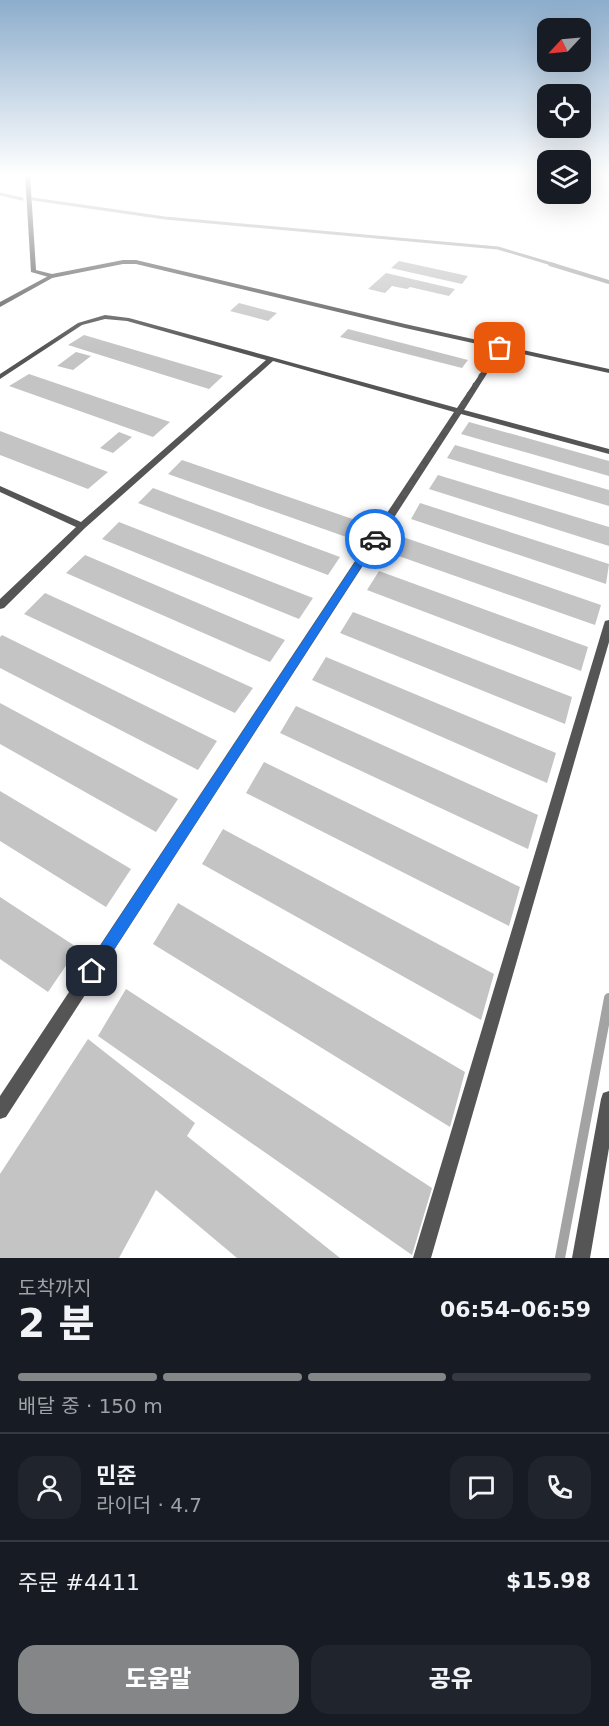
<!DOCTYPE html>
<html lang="ko">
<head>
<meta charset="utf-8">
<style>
  :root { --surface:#171b24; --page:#20242c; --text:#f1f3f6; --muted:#9ea1a6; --line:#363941; --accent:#858687 }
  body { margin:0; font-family:"DejaVu Sans","Noto Sans KR",sans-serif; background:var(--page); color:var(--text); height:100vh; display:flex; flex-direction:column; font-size:22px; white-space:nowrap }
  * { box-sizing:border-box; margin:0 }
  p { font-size:20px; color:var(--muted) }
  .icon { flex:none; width:33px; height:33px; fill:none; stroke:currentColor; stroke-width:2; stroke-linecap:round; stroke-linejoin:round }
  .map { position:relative; height:1258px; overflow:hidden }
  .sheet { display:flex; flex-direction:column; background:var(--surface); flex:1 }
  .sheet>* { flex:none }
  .needle { width:39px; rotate:244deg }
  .buttons { position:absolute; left:537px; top:18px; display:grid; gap:12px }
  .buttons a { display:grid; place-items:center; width:54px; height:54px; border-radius:12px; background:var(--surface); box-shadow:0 6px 24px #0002; font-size:30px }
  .pin { position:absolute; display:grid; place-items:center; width:51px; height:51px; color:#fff; margin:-26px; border-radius:12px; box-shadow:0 3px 9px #0006 }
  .courier { position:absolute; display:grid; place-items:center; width:60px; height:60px; margin:-30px; border:4px solid #1a73e8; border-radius:50%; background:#fff; color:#222; box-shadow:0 2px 8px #0007 }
  .overview em { font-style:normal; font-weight:800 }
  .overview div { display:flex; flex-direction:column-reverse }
  .overview { display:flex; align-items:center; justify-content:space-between; height:102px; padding:0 18px }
  h1 { font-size:39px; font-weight:800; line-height:45px }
  .bar { display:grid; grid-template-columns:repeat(4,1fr); gap:9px 6px; align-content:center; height:72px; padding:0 18px }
  .bar i { height:8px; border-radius:4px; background:var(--line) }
  .bar .current { background:var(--accent) }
  .bar p { grid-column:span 4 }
  .line { display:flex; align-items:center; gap:15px; padding:0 18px; border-top:2px solid var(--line) }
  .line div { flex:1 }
  .round { display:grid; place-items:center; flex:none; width:63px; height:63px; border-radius:18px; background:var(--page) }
  .button { display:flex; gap:12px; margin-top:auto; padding:12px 18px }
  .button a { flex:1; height:69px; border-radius:18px; background:var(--accent); color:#fff; font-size:24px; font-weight:800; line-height:69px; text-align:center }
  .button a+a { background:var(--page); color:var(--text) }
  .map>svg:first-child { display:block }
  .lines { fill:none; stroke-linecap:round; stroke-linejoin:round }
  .stream-far2 { stroke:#a3a3a3; stroke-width:3 }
  .stream-far1 { stroke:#a3a3a3; stroke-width:4 }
  .stream { stroke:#a3a3a3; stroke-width:10 }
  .building { fill:#c4c4c4 }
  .service { fill:#555; fill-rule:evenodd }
  .minor { fill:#555; fill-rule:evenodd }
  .tertiary { fill:#555; fill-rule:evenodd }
  .route { fill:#1a73e8 }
  .done { stroke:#595959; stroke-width:6; stroke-dasharray:0 10.8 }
</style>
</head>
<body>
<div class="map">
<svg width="609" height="1258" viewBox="0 0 609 1258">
  <rect width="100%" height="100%" fill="#fff"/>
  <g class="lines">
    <path class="stream-far2" d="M0,194L22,199
      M33,199L165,218L498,248L555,265"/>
    <path class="stream-far1" d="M550,264L609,282"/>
    <path class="stream" d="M560,1258L609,998"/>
  </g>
  <path class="building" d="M399,261L468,276L462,284L391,268Z
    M386,273L455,289L449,296L410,287L407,289L392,286L385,293L368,289Z
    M239,303L277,313L268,321L230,311Z
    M348,329L468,360L462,368L340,337Z
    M84,335L223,376L209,389L68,345Z
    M76,352L91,356L73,370L57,366Z
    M29,374L170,422L153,437L9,386Z
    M469,422L609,461V476L461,434Z
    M0,431L108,472L88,489L0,455Z
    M119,432L132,437L113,453L100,448Z
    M455,445L609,490V506L447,458Z
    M182,460L364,523L352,539L168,474Z
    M438,475L609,527V546L429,489Z
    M153,488L340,557L328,575L138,503Z
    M420,503L609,564L606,584L411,519Z
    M119,522L313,598L299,619L102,539Z
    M400,536L601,605L595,625L390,553Z
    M85,555L285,640L270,662L66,573Z
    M379,571L588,647L581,671L367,590Z
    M45,593L253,688L235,713L24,614Z
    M353,612L572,697L565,724L340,633Z
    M2,635L217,741L198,770L0,668V637Z
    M326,657L556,753L547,783L312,680Z
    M0,703L178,799L156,832L0,744Z
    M296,706L538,815L528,849L280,733Z
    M264,762L520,887L509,926L246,793Z
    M0,791L131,869L106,907L0,841Z
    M223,829L494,974L481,1020L202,864Z
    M0,897L78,948L48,992L0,959Z
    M178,903L465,1072L450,1127L153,944Z
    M126,989L432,1188L412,1255L98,1036Z
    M88,1039L195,1123L187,1136L340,1258H237L156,1190L119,1258H0V1174Z"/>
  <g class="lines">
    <path class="service" d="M105,315L129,318L457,408L498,347H502L503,348L464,410L609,449V454L461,414L6,1117L0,1119V1096L454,412L273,361L85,528L4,608L0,609V599L76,527L0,492V486L81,522L266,360L127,321L105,319L82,325L0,379V374L78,323Z
      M609,620V642L431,1258H413L604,624L605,621Z
      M609,1091V1148L590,1258H572L601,1099L603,1093Z"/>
    <path class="minor" d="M52,274L55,276L54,277L0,307V302Z"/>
    <path class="tertiary" d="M25,174H30L36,270L52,274L123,260H136L405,324L609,369V373L405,328L136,264H123L52,278L31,272Z"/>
  </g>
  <linearGradient id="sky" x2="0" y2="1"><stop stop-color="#8cadcc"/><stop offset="0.5" stop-color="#fff"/><stop offset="1" stop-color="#fff" stop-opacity="0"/></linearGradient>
  <rect width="609" height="350" fill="url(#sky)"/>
  <path class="route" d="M375,536L380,539L378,541L97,976L92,978L87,976L85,971L87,966L372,537Z"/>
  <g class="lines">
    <path class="done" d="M375,539L500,348"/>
  </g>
</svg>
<div class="buttons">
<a><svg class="needle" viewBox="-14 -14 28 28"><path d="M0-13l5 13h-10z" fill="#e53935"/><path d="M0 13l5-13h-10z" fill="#9ea1a6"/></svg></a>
<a><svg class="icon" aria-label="locate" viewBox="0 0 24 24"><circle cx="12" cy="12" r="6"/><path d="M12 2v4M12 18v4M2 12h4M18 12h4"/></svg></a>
<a><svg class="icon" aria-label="layers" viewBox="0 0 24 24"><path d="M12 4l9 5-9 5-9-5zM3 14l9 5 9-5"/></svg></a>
</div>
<div class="pin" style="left:500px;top:348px;background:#ea580c"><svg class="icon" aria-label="bag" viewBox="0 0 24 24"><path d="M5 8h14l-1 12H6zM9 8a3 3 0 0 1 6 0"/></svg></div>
<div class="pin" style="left:92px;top:971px;background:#1f2937"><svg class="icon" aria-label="home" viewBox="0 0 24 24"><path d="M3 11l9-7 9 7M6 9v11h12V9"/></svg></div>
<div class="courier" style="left:375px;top:539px"><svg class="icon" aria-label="car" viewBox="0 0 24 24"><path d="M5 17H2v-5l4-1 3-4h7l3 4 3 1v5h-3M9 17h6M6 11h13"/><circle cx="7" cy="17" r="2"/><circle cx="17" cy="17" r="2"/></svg></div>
</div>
<section class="sheet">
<div class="overview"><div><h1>2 분</h1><p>도착까지</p></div><em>06:54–06:59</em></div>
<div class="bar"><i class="current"></i><i class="current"></i><i class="current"></i><i></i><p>배달 중 · 150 m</p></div>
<div class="line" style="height:108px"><a class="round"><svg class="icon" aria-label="person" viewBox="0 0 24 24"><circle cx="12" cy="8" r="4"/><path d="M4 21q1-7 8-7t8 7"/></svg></a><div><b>민준</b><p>라이더 · 4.7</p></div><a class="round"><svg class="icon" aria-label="chat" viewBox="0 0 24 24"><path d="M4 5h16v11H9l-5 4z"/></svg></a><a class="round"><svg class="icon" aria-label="phone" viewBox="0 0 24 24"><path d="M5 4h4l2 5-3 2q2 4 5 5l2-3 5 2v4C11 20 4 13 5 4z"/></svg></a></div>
<div class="line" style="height:78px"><div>주문 #4411</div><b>$15.98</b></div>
<div class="button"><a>도움말</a><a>공유</a></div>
</section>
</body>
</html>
